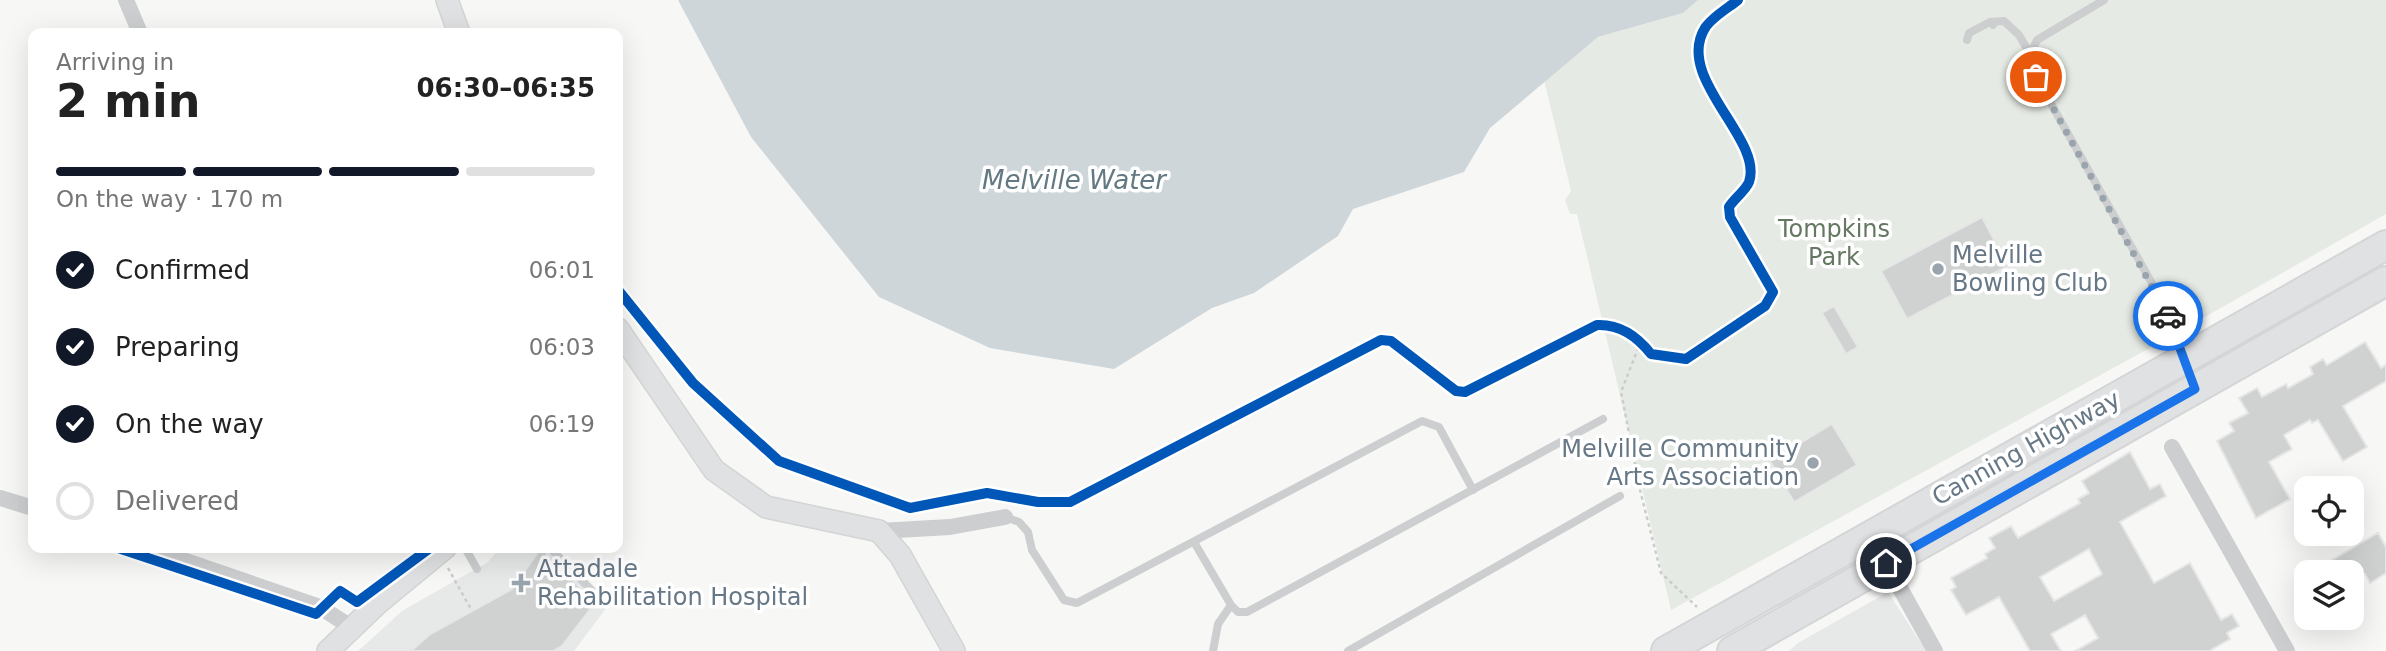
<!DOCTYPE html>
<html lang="en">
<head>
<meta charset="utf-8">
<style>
  :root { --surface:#fff; --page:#f6f6f6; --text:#222; --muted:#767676; --line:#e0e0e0; --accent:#111827 }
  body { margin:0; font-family:"DejaVu Sans",sans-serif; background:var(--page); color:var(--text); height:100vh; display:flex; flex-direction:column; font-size:26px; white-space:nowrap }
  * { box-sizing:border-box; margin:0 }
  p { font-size:23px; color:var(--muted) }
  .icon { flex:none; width:38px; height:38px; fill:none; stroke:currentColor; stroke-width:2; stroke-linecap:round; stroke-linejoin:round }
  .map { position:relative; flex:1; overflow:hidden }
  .panel { position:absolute; left:28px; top:28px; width:595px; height:525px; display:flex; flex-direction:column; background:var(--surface); border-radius:14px; box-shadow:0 7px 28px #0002 }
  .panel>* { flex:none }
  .fabs { position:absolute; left:2294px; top:476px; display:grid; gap:14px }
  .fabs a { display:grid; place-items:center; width:70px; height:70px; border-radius:14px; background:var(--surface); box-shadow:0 7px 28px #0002; font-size:35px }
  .pin { position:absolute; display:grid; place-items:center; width:60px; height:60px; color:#fff; margin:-30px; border:4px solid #fff; border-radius:50%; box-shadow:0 2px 7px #0007 }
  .courier { position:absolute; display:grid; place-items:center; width:70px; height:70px; margin:-35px; border:5px solid #1a73e8; border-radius:50%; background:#fff; color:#222; box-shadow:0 2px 9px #0007 }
  .head em { font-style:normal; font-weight:800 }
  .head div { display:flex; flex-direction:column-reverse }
  .head { display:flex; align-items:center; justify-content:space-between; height:119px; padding:0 28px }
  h1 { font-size:46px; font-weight:800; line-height:52px }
  .bar { display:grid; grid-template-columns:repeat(4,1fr); gap:10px 7px; align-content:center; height:84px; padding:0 28px }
  .bar i { height:9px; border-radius:5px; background:var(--line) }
  .bar .on { background:var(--accent) }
  .bar p { grid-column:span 4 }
  ol { padding:0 28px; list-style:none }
  li { display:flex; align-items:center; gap:21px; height:77px }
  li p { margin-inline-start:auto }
  li .icon { padding:7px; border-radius:50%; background:var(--accent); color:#fff; stroke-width:4 }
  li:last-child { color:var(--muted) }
  li i { width:38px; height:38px; border:4px solid var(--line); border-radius:50% }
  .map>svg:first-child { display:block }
  .built { fill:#e7e9e8 }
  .green { fill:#e6eae4 }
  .water { fill:#cfd6d9 }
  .building { fill:#d0d2d2; stroke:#e6e6e6; stroke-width:2; fill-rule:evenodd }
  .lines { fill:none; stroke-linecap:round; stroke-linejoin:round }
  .secondary-casing { stroke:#d3d5d5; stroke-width:24 }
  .highway-casing { stroke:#d4d5d6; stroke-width:32 }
  .path { stroke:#cbcccc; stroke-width:2.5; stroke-dasharray:3.5 3.5; stroke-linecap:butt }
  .lane { stroke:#cccecf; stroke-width:8 }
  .street { stroke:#cccecf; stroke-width:16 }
  .secondary { stroke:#e0e1e2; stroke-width:21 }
  .highway { stroke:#e0e1e2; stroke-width:28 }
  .cycleway-casing { stroke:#fff; stroke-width:15 }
  .cycleway { stroke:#0057b8; stroke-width:10 }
  .done { stroke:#99a4ad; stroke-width:7; stroke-dasharray:0 12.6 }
  .route { stroke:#1a73e8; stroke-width:9 }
  .poi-dot { fill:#99a4ad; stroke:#fff; stroke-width:2.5 }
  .labels { text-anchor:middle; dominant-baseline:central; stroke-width:7; stroke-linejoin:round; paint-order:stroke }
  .park-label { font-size:24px; fill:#657861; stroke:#fff }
  .poi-label { font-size:24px; fill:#667786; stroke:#fff; text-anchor:start }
  .street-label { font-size:24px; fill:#667786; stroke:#fff }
  .water-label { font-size:26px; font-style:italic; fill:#627882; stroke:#fff }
</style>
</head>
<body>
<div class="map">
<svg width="2386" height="651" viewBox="0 0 2386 651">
  <rect width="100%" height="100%" fill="#f7f7f6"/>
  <path class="built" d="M500,548H556L610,603L574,651H358L402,611L488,562Z
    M1888,592L1926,651H1789L1798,643Z"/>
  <path class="green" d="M1698,0H2386V214L2159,343L1671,610L1577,214H1570L1565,200L1571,191L1544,80L1598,37L1683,13Z"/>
  <path class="water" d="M678,0H1698L1683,13L1598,37L1490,128L1464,172L1353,209L1338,236L1254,293L1212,308L1114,369L990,348L879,297L751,137Z"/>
  <path class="building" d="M1982,217L2008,266L1907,319L1881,271Z
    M1834,306L1858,347L1846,354L1822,313Z
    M2365,342L2381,368L2386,365V381L2343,406L2367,447L2343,461L2318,420L2312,423L2310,420L2284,435L2292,449L2269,462L2290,499L2256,518L2217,441L2234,431L2229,423L2248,413L2239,398L2257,388L2262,397L2286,384L2288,388L2313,374L2310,367L2323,359L2327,365Z
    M1832,424L1857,465L1794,502L1770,461Z
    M2130,452L2150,489L2160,484L2166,496L2120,522L2154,583L2190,563L2221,620L2232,614L2239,626L2227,633L2230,639L2209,651H2075L2098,638L2085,615L2051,634L2061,651H2030L1999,597L1966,615L1951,590L1956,587L1951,578L1987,558L1985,554L1995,548L1989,538L2011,526L2018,538L2080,503L2078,499L2089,493L2082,481ZM2089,549L2102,574L2054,601L2040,577Z
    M2378,533L2386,547V573L2370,583L2365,574L2361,577L2358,572H2312Z
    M541,548L595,603L562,646L553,651H411L429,635L512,589Z"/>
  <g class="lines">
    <defs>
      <path id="secondary" d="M447,0L459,33
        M618,329L714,470L766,507L879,531L900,555L954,651
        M328,651L377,604L445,548"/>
      <path id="highway" d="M1666,651L2386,245
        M1732,651L2386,281"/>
    </defs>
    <use href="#secondary" class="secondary-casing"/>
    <use href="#highway" class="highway-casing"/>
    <path class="path" d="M1641,341L1621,392L1640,490L1661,573L1697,607
      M448,568L472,611"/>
    <path class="lane" d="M2104,0L2037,40L2030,55L2036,77L2162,301L2176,338
      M1990,22L2004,21L2019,35L2030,54
      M1967,40L1969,33L1990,22L1993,25
      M1005,517L1019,522L1028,532L1032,550L1064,600L1077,603L1422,421L1439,427L1473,490
      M1194,542L1231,605L1238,612H1247L1603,419
      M465,548L477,569
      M550,548L603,602
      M1213,651L1218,624L1231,605
      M1348,651L1620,496"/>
    <path class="street" d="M126,0L140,33
      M2172,447L2287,651
      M0,498L33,508
      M879,531L950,527L1005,517
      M148,548L320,607L351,627
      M1886,563L1935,651"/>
    <use href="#secondary" class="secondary"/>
    <use href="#highway" class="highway"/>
    <defs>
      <path id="cycleway" d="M618,290L693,383L779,461L910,508L987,493L1038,502H1070L1381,340L1391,341L1456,391L1465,392L1597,325C1620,324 1637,336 1651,354L1686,359L1765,306L1773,292L1730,217L1729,207C1734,199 1746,190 1749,182C1764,139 1674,78 1705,28C1712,17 1728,8 1738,0
        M118,548L316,614L340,591L357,602L430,548"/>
    </defs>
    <use href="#cycleway" class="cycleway-casing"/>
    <use href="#cycleway" class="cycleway"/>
  </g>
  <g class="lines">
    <path class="done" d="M2036,77L2168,316"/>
    <path class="route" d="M1886,563L2195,389L2168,316"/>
  </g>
  <g class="poi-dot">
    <circle cx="1938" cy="269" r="7"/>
    <circle cx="1813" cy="463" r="7"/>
    <path d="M517.5 572.5h7v7h7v7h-7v7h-7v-7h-7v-7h7z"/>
  </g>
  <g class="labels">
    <g class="park-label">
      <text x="1834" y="229">Tompkins<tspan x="1834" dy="28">Park</tspan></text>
    </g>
    <g class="poi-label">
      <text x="1952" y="255">Melville<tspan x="1952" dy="28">Bowling Club</tspan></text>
      <text x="1799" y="449" text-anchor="end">Melville Community<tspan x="1799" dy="28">Arts Association</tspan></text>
      <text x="537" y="569">Attadale<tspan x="537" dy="28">Rehabilitation Hospital</tspan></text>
    </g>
    <g class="street-label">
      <text transform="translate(2026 448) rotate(-29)">Canning Highway</text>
    </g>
    <g class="water-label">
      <text x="1074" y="180">Melville Water</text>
    </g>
  </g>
</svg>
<div class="fabs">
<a><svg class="icon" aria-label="locate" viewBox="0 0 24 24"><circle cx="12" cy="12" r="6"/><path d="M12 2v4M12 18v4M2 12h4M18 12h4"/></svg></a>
<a><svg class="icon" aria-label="layers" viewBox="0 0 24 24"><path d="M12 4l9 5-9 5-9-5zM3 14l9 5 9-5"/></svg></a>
</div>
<div class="pin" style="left:2036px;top:77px;background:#ea580c"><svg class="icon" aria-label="bag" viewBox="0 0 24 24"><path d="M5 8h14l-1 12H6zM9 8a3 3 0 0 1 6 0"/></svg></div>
<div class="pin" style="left:1886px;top:563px;background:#1f2937"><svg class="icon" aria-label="home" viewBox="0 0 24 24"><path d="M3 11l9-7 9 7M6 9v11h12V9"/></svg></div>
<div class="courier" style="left:2168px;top:316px"><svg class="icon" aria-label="car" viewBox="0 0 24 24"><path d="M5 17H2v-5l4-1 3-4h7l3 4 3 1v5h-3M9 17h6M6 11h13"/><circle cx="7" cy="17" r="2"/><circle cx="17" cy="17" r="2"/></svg></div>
<section class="panel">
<div class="head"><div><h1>2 min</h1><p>Arriving in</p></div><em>06:30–06:35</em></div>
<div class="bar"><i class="on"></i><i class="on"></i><i class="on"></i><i></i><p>On the way · 170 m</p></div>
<ol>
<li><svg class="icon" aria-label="check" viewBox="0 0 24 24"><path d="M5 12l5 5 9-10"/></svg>Confirmed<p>06:01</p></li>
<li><svg class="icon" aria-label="check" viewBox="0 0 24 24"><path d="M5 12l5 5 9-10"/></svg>Preparing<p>06:03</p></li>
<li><svg class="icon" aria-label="check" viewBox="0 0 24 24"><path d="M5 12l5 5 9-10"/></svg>On the way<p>06:19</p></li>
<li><i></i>Delivered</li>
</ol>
</section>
</div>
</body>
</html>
